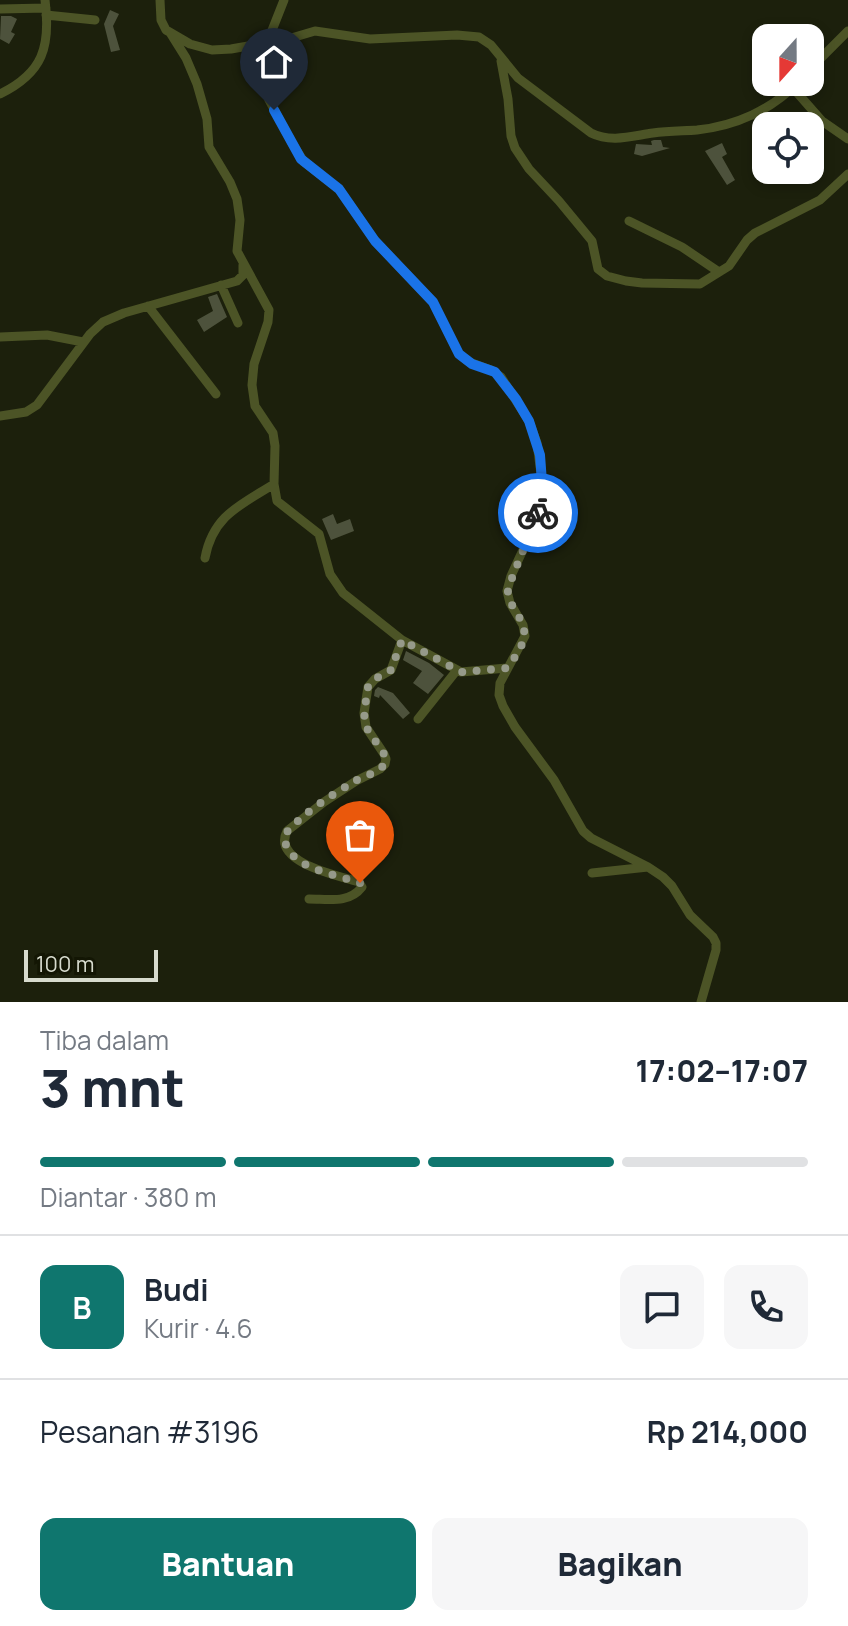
<!DOCTYPE html>
<html lang="id">
<head>
<meta charset="utf-8">
<style>
  :root { --surface:#fff; --page:#f6f6f7; --text:#1f2937; --muted:#747a83; --line:#e0e1e3; --accent:#0f766e }
  body { margin:0; font-family:Manrope,sans-serif; background:var(--page); color:var(--text); height:100vh; display:flex; flex-direction:column; font-size:30px; white-space:nowrap }
  * { box-sizing:border-box; margin:0 }
  p { font-size:26px; color:var(--muted) }
  .icon { flex:none; width:44px; height:44px; fill:none; stroke:currentColor; stroke-width:2; stroke-linecap:round; stroke-linejoin:round }
  .map { position:relative; height:1002px; overflow:hidden }
  .sheet { display:flex; flex-direction:column; background:var(--surface); flex:1 }
  .sheet>* { flex:none }
  .needle { width:52px; rotate:201deg }
  .controls { position:absolute; left:752px; top:24px; display:grid; gap:16px }
  .controls a { display:grid; place-items:center; width:72px; height:72px; border-radius:16px; background:var(--surface); box-shadow:0 4px 12px #0003; font-size:40px }
  .scale { position:absolute; left:24px; bottom:20px; width:134px; box-sizing:border-box; padding-left:8px; border:4px solid #d7dbce; border-top:0; font-size:22px; line-height:28px; white-space:nowrap; color:#d7dbce; -webkit-text-stroke:6px #131604; paint-order:stroke }
  .pin { position:absolute; display:grid; place-items:center; width:68px; height:68px; color:#fff; margin:-82px -34px; border-radius:50% 50% 50% 0; rotate:-45deg; box-shadow:0 0 8px #0007 }
  .pin .icon { rotate:45deg }
  .courier { position:absolute; display:grid; place-items:center; width:80px; height:80px; margin:-40px; border:6px solid #1a73e8; border-radius:50%; background:#fff; color:#222; box-shadow:0 2px 10px #0007 }
  .headline em { font-style:normal; font-weight:800 }
  .headline div { display:flex; flex-direction:column-reverse }
  .headline { display:flex; align-items:center; justify-content:space-between; height:136px; padding:0 40px }
  h1 { font-size:52px; font-weight:800; line-height:60px }
  .bar { display:grid; grid-template-columns:repeat(4,1fr); gap:12px 8px; align-content:center; height:96px; padding:0 40px }
  .bar i { height:10px; border-radius:6px; background:var(--line) }
  .bar .on { background:var(--accent) }
  .bar p { grid-column:span 4 }
  .line { display:flex; align-items:center; gap:20px; padding:0 40px; border-top:2px solid var(--line) }
  .line div { flex:1 }
  .round { display:grid; place-items:center; flex:none; width:84px; height:84px; border-radius:16px; background:var(--page) }
  .action { display:flex; gap:16px; margin-top:auto; padding:16px 40px }
  .action a { flex:1; height:92px; border-radius:16px; background:var(--accent); color:#fff; font-size:32px; font-weight:800; line-height:92px; text-align:center }
  .action a+a { background:var(--page); color:var(--text) }
  .map>svg:first-child { display:block }
  .building { fill:#4d523c }
  .lines { fill:none; stroke-linecap:round; stroke-linejoin:round }
  .street { stroke:#4c5426; stroke-width:9 }
  .done { stroke:#969a8a; stroke-width:8; stroke-dasharray:0 14.4 }
  .route { stroke:#1a73e8; stroke-width:10 }
</style>
</head>
<body>
<div class="map">
<svg width="848" height="1002" viewBox="0 0 848 1002">
  <rect width="100%" height="100%" fill="#1c200c"/>
  <path class="building" d="M110,10L119,14L113,26L120,50L111,52L104,24Z
    M1,16H11L17,19L11,32L15,34L9,44L0,39Z
    M654,140H661L663,147L670,148L642,156L634,154L636,144L652,145L651,141Z
    M722,143L727,154L722,157L735,180L727,185L705,151Z
    M217,294L227,317L204,332L197,320L213,311L208,297Z
    M333,514L337,524L350,519L354,531L331,540L322,519Z
    M406,651L429,663L444,675L428,694L413,683L422,671L403,660Z
    M378,687L393,693L410,713L403,719L380,695L379,698L374,696L375,690Z"/>
  <g class="lines">
    <path class="street" d="M160,0L161,20L166,30L190,44L212,50L231,49L288,39L315,31L370,39L457,35L479,37L491,45L518,78L591,133C611,143 632,136 653,133C668,131 683,131 697,130C735,126 772,110 798,82
      M284,0L267,43L262,59L261,74L269,100L292,143L304,162L339,189L375,241L433,302L459,354L469,362L491,370L501,377L529,421L537,443L542,482L538,517L511,576L507,591L510,603L523,625L525,636L500,683L499,695L503,706L515,727L554,780L583,831L591,838L648,867L663,877L672,886L690,915L713,937L716,943V950L701,1002
      M0,9L46,8
      M46,15L95,20
      M171,34L186,58L197,84L207,119L209,147L230,182L237,199L240,220L237,251L269,310L268,322L254,364L252,385L255,406L273,433L275,446L274,484L277,501L319,534L330,574L343,593L402,640L461,672L507,668
      M501,61L508,99L511,136L515,148L529,169L559,201L592,241L598,269L607,276L626,281L642,283L700,284L729,266L747,240L755,233L820,200L848,174
      M810,69L848,31
      M793,88L822,121L848,139
      M0,94C43,73 51,47 45,0
      M629,221L682,247L719,272
      M221,285L238,323
      M148,306L216,394
      M0,337L47,335L83,342
      M0,416L26,412L37,405L90,334L103,322L124,313L237,281L243,275V265
      M205,558C213,515 241,505 274,484
      M418,719L457,670
      M592,873L648,867
      M309,899C328,899 349,904 362,887L359,882C340,876 271,863 287,831L324,802L356,781L380,769L385,764L386,759L384,754L366,727L364,713L368,687L375,679L391,670L402,640"/>
  </g>
  <g class="lines">
    <path class="done" d="M360,883C338,875 281,867 285,834C302,814 334,793 357,780C367,775 377,773 385,764L384,754L366,727L364,713L368,687L375,679L391,670L402,640L461,672L507,668C513,660 520,651 523,641C530,620 506,608 508,588L538,513"/>
    <path class="route" d="M274,110L301,159L339,189L375,241L433,302L459,354L472,364L495,372L516,399L529,421L540,455L542,482L538,513"/>
  </g>
</svg>
<div class="controls">
<a><svg class="needle" viewBox="-14 -14 28 28"><path d="M0-13l5 13h-10z" fill="#e53935"/><path d="M0 13l5-13h-10z" fill="#747a83"/></svg></a>
<a><svg class="icon" aria-label="locate" viewBox="0 0 24 24"><circle cx="12" cy="12" r="6"/><path d="M12 2v4M12 18v4M2 12h4M18 12h4"/></svg></a>
</div>
<div class="scale">100 m</div>
<div class="pin" style="left:360px;top:883px;background:#ea580c"><svg class="icon" aria-label="bag" viewBox="0 0 24 24"><path d="M5 8h14l-1 12H6zM9 8a3 3 0 0 1 6 0"/></svg></div>
<div class="pin" style="left:274px;top:110px;background:#1f2937"><svg class="icon" aria-label="home" viewBox="0 0 24 24"><path d="M3 11l9-7 9 7M6 9v11h12V9"/></svg></div>
<div class="courier" style="left:538px;top:513px"><svg class="icon" aria-label="bike" viewBox="0 0 24 24"><circle cx="6" cy="16" r="4"/><circle cx="18" cy="16" r="4"/><path d="M6 16l4-8h5l3 8M10 8l3 8H6M13 5h3"/></svg></div>
</div>
<section class="sheet">
<div class="headline"><div><h1>3 mnt</h1><p>Tiba dalam</p></div><em>17:02–17:07</em></div>
<div class="bar"><i class="on"></i><i class="on"></i><i class="on"></i><i></i><p>Diantar · 380 m</p></div>
<div class="line" style="height:144px"><b class="round" style="background:var(--accent);color:#fff">B</b><div><b>Budi</b><p>Kurir · 4.6</p></div><a class="round"><svg class="icon" aria-label="chat" viewBox="0 0 24 24"><path d="M4 5h16v11H9l-5 4z"/></svg></a><a class="round"><svg class="icon" aria-label="phone" viewBox="0 0 24 24"><path d="M5 4h4l2 5-3 2q2 4 5 5l2-3 5 2v4C11 20 4 13 5 4z"/></svg></a></div>
<div class="line" style="height:104px"><div>Pesanan #3196</div><b>Rp 214,000</b></div>
<div class="action"><a>Bantuan</a><a>Bagikan</a></div>
</section>
</body>
</html>
